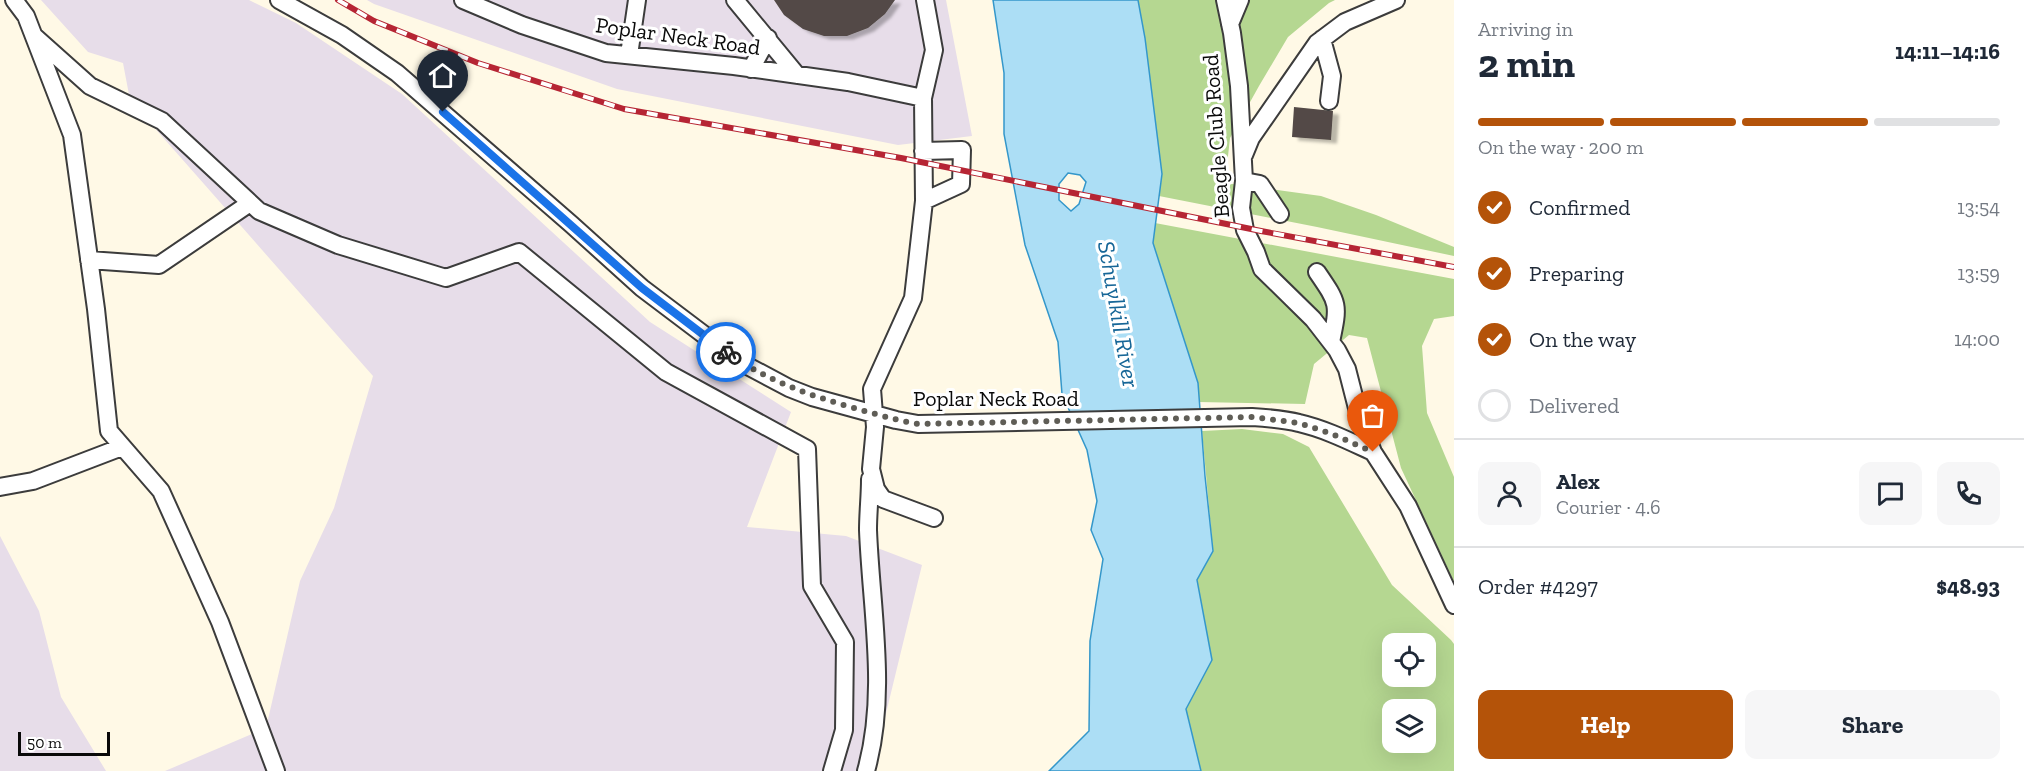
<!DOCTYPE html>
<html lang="en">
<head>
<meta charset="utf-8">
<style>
  :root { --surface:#fff; --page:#f6f6f7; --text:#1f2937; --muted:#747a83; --line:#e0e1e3; --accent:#b45309 }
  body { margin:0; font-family:"Zilla Slab",serif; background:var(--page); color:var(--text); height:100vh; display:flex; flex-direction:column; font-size:22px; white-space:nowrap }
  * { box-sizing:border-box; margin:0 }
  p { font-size:20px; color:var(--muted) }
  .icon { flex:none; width:33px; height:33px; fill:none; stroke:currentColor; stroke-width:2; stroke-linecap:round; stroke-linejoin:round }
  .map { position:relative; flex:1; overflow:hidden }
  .panel { display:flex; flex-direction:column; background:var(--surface); width:570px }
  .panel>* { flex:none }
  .buttons { position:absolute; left:1382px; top:633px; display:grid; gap:12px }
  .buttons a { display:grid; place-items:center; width:54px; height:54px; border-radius:12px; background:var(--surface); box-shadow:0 6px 24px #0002; font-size:30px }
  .scale { position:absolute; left:18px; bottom:15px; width:92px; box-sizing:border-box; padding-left:6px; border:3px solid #090909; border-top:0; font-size:16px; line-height:21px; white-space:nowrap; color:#090909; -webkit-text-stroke:4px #fff; paint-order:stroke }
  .pin { position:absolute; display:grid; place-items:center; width:51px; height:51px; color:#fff; margin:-62px -26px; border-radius:50% 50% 50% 0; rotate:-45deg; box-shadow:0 0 6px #0007 }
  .pin .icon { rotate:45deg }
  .courier { position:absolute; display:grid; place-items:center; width:60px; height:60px; margin:-30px; border:4px solid #1a73e8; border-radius:50%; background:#fff; color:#222; box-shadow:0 2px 8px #0007 }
  .head em { font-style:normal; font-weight:700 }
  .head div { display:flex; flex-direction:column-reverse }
  .head { display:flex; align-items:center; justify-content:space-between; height:102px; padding:0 24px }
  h1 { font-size:39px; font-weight:700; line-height:45px }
  .bar { display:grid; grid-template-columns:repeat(4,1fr); gap:9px 6px; align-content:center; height:72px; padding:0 24px }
  .bar i { height:8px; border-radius:4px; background:var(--line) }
  .bar .current { background:var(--accent) }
  .bar p { grid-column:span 4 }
  .line { display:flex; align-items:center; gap:15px; padding:0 24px; border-top:2px solid var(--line) }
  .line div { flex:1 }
  .round { display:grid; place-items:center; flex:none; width:63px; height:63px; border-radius:12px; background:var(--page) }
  ol { padding:0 24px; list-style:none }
  li { display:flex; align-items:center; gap:18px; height:66px }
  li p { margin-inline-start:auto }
  li .icon { padding:6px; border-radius:50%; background:var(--accent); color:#fff; stroke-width:4 }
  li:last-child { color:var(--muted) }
  li i { width:33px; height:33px; border:3px solid var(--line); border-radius:50% }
  .primary-button { display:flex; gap:12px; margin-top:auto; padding:12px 24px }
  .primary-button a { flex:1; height:69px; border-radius:12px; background:var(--accent); color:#fff; font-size:24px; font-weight:700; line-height:69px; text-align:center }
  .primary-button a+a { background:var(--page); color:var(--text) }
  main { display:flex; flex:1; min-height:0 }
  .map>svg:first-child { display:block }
  .industrial { fill:#e7dde9 }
  .forest { fill:#b5d791; fill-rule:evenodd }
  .water { fill:#acdef5; stroke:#3497ca; stroke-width:1.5; fill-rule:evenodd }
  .building { fill:#524a46; filter:url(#shadow) }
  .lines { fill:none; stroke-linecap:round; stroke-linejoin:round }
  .minor-casing { stroke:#3c3c3c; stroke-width:20 }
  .minor { stroke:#fff; stroke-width:16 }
  .rail-casing { stroke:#b62534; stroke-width:6 }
  .rail { stroke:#fff; stroke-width:4; stroke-dasharray:11; stroke-linecap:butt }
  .done { stroke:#5f5d56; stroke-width:6; stroke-dasharray:0 10.8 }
  .route { stroke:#1a73e8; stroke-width:8 }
  .labels { text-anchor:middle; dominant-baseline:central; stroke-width:6; stroke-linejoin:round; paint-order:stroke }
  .street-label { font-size:22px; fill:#090909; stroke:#fff }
  .water-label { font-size:24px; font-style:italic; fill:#166697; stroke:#fff }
</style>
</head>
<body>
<main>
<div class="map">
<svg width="1454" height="771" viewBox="0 0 1454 771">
  <defs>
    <filter id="shadow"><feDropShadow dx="6" dy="3.5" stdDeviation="1.5" flood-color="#0004"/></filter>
  </defs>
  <rect width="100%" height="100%" fill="#fff9e6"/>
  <path class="industrial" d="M41,0H249L296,23L402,94L650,322L791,412L747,527L846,536L922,565L872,771H165L266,728L300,581L334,508L373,376L130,100L123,63L88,52Z
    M367,0H946L972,136L898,145L617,89L374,4Z
    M0,536L39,611L61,697L106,771H0Z"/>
  <path class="forest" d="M1138,0H1335L1329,3L1288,37L1259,86L1230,138L1225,183L1321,196L1376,215L1454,247V256L1317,227L1159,196L1162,174L1145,38Z
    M1155,223L1454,279V316L1434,319L1422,346L1427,413L1454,477V582L1401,468L1367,338L1349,335L1314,364L1305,404L1199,402L1198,383L1153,243Z
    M1242,429L1283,434L1309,447L1392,585L1451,640L1454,644V771H1201L1186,709L1212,660L1197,580L1213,551L1202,431ZM1392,644H1425V676H1392ZM1392,710H1425V742H1392Z"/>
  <path class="water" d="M993,0H1138L1145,38L1162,174L1153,243L1198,383L1205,476L1213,551L1197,580L1212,660L1186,709L1201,771H1049L1089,731L1090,641L1103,559L1091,530L1097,501L1087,450L1062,394L1058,342L1025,245L1004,134V73ZM1068,173L1080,175L1086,182L1079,204L1071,211L1059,200V184Z"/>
  <path class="building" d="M774,0H895L885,14L868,28L847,36H824L803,29L784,15Z
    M1294,107L1333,111L1331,140L1292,137Z"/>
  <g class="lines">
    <defs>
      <path id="minor" d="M14,0L26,16L72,135L96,309L109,431L161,491L220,622L276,771
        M279,0L342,35L397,73L571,224L642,288L740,362L789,388L812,397L896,420L918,424L1252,417C1268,418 1284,419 1299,423C1325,429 1349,441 1373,452
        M463,0L522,25L606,53L734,66L848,82L923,98L924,201L913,298L872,389L875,427L871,469L876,489L883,499L934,518
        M735,0L797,75
        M1225,0L1232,33L1239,86L1244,181L1241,208L1245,230L1256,252L1262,269L1313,319L1337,350L1347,369L1358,412L1373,452L1408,506L1454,605
        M1230,24L1240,0
        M34,36L90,86L162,121L259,211L338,245L446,278L519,252L666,372L807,449L812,586L845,642L844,730L832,771
        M1322,39L1332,76L1329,101
        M629,55L637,0
        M751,69L768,38
        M923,98L934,50L925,0
        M923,151L962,150L961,184L924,201
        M1244,155L1251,138L1317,43L1345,22L1396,0
        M1244,181L1260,184L1280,214
        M89,260L159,265L250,203
        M1317,272C1339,304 1339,304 1331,342
        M0,487L33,481L122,447
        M866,771C888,693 871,609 868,530C868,513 870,496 870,479"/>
    </defs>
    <use href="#minor" class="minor-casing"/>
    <use href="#minor" class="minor"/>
    <defs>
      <path id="rail" d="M338,0L374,21L478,63L624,109L901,158L1261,231L1454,267"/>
    </defs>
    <use href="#rail" class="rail-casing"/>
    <use href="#rail" class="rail"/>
  </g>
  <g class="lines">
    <path class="done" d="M726,352C766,380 808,395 854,408C875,414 896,420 918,424L1252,417L1299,423L1332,434L1373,452"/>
    <path class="route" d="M443,112L642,288L726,352"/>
  </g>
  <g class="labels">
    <g class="street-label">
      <text transform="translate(678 36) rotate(8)">Poplar Neck Road</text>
      <text transform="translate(1216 136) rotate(-94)">Beagle Club Road</text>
      <text x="996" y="398">Poplar Neck Road</text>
    </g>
    <g class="water-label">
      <text transform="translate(1119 314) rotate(80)">Schuylkill River</text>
    </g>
  </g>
</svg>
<div class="buttons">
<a><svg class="icon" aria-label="locate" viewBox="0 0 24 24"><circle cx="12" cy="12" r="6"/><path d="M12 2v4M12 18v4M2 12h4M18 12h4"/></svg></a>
<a><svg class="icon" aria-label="layers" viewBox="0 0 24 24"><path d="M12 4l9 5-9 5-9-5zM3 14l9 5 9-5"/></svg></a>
</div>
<div class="scale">50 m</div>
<div class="pin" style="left:1373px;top:452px;background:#ea580c"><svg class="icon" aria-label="bag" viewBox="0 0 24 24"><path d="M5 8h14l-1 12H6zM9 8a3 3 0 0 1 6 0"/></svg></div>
<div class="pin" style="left:443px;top:112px;background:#1f2937"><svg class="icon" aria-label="home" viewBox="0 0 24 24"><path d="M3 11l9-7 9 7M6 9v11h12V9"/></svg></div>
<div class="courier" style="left:726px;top:352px"><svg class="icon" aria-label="bike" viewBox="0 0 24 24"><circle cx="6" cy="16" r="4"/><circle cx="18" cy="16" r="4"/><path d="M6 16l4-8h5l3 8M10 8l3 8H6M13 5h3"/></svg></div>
</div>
<section class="panel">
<div class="head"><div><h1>2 min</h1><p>Arriving in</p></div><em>14:11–14:16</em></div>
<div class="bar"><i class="current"></i><i class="current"></i><i class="current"></i><i></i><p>On the way · 200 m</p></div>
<ol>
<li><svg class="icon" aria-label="check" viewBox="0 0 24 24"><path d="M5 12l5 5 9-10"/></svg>Confirmed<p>13:54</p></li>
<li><svg class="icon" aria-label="check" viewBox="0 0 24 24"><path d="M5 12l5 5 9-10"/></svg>Preparing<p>13:59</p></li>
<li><svg class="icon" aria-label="check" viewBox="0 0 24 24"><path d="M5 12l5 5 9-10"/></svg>On the way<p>14:00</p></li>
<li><i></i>Delivered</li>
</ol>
<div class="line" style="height:108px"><a class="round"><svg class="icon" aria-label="person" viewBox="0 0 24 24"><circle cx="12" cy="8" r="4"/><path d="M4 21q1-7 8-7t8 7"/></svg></a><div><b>Alex</b><p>Courier · 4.6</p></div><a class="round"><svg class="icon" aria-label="chat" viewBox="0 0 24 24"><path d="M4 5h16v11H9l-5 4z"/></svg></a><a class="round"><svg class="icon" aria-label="phone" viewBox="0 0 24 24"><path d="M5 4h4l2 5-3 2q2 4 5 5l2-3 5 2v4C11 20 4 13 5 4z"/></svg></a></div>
<div class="line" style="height:78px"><div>Order #4297</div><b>$48.93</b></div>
<div class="primary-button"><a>Help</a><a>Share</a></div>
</section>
</main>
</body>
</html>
